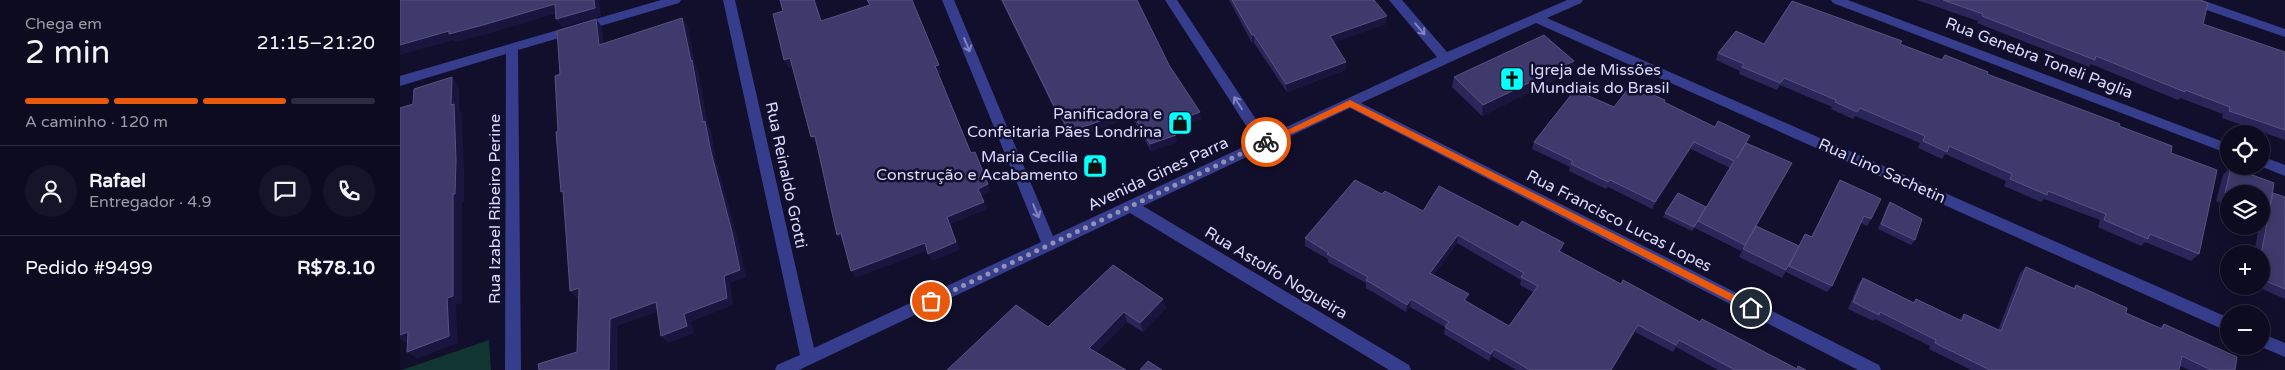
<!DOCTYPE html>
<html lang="pt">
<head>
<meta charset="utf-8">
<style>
  :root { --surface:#0d0b20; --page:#161429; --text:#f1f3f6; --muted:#9a9ba5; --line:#2d2b3e; --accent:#ea580c }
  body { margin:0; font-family:"Varela Round",sans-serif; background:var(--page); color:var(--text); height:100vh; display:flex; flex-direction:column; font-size:19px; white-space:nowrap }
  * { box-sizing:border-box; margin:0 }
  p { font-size:16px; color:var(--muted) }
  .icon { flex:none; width:28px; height:28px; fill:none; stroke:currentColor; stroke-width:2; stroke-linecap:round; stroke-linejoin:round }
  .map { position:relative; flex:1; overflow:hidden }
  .details { display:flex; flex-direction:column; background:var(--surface); width:400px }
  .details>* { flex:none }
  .tools { position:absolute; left:1820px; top:125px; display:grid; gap:10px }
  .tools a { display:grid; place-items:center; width:50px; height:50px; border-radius:50%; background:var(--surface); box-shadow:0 2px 12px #0003,0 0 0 1px var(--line); font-size:25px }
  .pin { position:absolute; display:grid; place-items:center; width:42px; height:42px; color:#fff; margin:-21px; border:2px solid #fff; border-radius:50%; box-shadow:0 1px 5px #0007 }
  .courier { position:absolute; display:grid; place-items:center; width:50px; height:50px; margin:-25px; border:4px solid #ea580c; border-radius:50%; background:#fff; color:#222; box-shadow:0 1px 6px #0007 }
  .summary em { font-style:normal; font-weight:600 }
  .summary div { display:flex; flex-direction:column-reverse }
  .summary { display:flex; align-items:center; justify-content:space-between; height:85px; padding:0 25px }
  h1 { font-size:32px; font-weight:600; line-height:38px }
  .bar { display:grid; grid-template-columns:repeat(4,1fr); gap:8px 5px; align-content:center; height:60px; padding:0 25px }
  .bar i { height:6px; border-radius:4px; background:var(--line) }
  .bar .active { background:var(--accent) }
  .bar p { grid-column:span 4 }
  .line { display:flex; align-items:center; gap:12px; padding:0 25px; border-top:1px solid var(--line) }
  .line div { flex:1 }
  .round { display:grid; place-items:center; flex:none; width:52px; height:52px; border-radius:26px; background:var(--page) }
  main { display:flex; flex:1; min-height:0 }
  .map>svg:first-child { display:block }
  .green { fill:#113530 }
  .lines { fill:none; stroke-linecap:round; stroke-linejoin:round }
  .minor { fill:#373d8d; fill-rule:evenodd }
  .wall { fill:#2b2659; fill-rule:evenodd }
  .shaded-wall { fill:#19153f }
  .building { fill:#3e3a6b; stroke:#565382; fill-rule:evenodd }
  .oneway { stroke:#8083c0 }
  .route { fill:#ea580c }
  .done { stroke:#9392b5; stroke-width:5; stroke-dasharray:0 9 }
  .labels { text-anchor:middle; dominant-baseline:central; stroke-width:5; stroke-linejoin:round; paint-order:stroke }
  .street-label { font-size:16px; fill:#d9d9ff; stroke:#110f2b }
  .poi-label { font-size:16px; fill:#d9d9ff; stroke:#110f2b; text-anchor:end }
</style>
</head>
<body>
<main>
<section class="details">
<div class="summary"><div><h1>2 min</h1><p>Chega em</p></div><em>21:15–21:20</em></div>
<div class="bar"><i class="active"></i><i class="active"></i><i class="active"></i><i></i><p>A caminho · 120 m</p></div>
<div class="line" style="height:90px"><a class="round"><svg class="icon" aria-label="person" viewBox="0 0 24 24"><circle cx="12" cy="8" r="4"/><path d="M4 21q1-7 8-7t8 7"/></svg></a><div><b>Rafael</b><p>Entregador · 4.9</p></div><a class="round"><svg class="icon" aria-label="chat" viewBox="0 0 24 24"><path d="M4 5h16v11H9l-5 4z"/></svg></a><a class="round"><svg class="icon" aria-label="phone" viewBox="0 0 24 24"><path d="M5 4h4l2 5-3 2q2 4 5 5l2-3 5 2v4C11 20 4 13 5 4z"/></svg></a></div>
<div class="line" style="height:65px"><div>Pedido #9499</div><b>R$78.10</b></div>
</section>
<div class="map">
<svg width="1885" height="370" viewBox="0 0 1885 370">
  <rect width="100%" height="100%" fill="#110f2b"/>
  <path class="green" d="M89,340L91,370H2Z"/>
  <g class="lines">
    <path class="minor" d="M261,0H281L279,3L118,50L121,370H105L106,54L0,86V76Z
      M323,0H335L414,348L641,242L542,0H554L653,236L856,141L765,0H777L867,136L1037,57L989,0H1002L1047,52L1167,0H1183L1181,3L1147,18L1829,318V332L1136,23L961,103L1479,365L1481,370H1458L950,108L743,206L1009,365L1011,370H989L730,213L399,370H375L377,365L400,355Z
      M1431,0H1448L1829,144V154L1433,3Z
      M1784,0H1802L1885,29V37L1786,3Z
      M1861,156L1885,165V176L1860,166Z
      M1861,333L1885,343V357L1859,346H1861Z"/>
  </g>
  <path class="wall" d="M601,0H737L769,65L801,119L773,129L777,142L751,151L732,117L671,139L658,113H656Z
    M829,0H974L986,24L934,42L946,62V70L887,92L854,43H852Z
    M1517,0H1799L1803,24L1885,52V140L1822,118L1823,114L1780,98L1778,100L1691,64L1689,67L1577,23L1578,21Z
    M1364,44H1500L1542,60L1545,55L1587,74L1719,126L1771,153L1799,254L1791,261L1745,242L1741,246L1698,227L1700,220L1644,199L1641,202L1604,186L1606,181L1545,154L1542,159L1518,148L1520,143L1455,116L1453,119L1431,109L1432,107L1380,85L1377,90L1339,74L1340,71L1316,60L1318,53Z
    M1172,71L1082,116L1052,87L1054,77Z
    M1265,100L1264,103L1346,143L1356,226L1399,246L1405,234L1411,237L1440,180L1471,219L1467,226L1461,223L1432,286L1427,292L1386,272L1391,262L1382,278L1339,257L1347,241L1341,251L1295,228V227L1292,231L1263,217L1265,213L1306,207L1330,168L1291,149L1252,209L1208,187L1206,189L1169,171L1170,167L1132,149L1134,142L1214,107Z
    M1831,167L1873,193L1885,197V299L1855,286H1861V254H1854L1859,226H1861V194H1829V207L1816,201L1823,175Z
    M982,194L1023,211L1118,227L1164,243L1161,252L1221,284L1396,369L1398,366L1406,370H1318L1276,347L1273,352L1235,332L1212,370H1116L1092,356L1089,361L1044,334L1045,327L1010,307L1006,312L966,288V283L928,262V259L905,246V238ZM1057,243L1121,280L1120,285L1133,292L1109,326L1067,302L1034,275Z
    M1490,202L1515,240L1511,245L1478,229L1487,207Z
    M713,265L766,308L743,332L727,322L697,352L648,327Z
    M1626,267L1673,288L1676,285L1726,313L1759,328L1764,324L1835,370H1789L1780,366L1779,370H1571L1529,349L1530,346L1475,319L1473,321L1448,309L1458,285L1463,278L1513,302L1516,299L1559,320L1564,314L1598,330L1620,273Z"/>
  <path class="shaded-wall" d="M194,0H204L199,1L201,16L162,27L156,19Z
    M414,0H416L425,29L421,21Z
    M512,0L542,73L538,74L535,66Z
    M155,4L161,12L90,33L56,42L54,40L0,55V45L49,31Z
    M987,16L986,24L930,44V36Z
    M282,18L288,26L295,64L298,68L308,125L311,129L316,160L338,239L346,277L330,283L333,305L291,322L294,333L268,343L261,336L284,314L303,122Z
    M196,19L202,27L205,53L199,45Z
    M852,35H854V43H852Z
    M390,58L395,66L388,68L384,60Z
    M1174,61L1172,71L1082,116L1083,105Z
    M946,62V70L887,92L886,84Z
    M52,77L59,86V110L62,113L64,168V202H62V303L56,305L58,343L17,359L7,352L47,298Z
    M654,106H656L658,113H656Z
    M731,110L732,117L671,139L669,132Z
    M800,112L801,119L771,130L770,123Z
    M776,135L777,142L751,151L750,144Z
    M415,136L420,144L416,145L411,137Z
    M1294,142L1291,149L1252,209L1255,202Z
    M575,152L591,191L581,196L578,189Z
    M584,202L587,209L551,224L560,250L532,261L528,254L547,217Z
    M441,233L446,241L442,242L437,235Z
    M1058,235L1057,243L1030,281V273Z
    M525,243L529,250L456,278L451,271Z
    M1164,243L1162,251L1157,259L1159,251Z
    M179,288L187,295L178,299L170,291Z
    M1069,294L1067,302L1063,308L1064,300Z
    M763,299L766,308L743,332L740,323Z
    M1011,299L1010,307L1006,312L1007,305Z
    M256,302L263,310L217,326V370H209L210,319Z
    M724,312L727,322L692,357L689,348Z
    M1238,325L1235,332L1212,370H1211Z
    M8,332L18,339L6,343L0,339V335Z
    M1094,349L1092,356L1089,361L1091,354Z"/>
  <path class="building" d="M0,0H194L195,8L156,19L155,4L83,25L49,34V31L0,45Z
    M380,0H414L421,21L470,5L467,0H512L539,65L535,66L571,153L575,152L588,184L578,189L584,202L547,217L556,242L528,254L525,243L451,271L441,233L437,235L415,136L411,137L390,58L384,60L373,14L383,11Z
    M602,0H737L769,65L800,112L770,123L776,135L750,144L731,110L669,132L656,106H654Z
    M832,0H974L987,16L930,36L946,62L886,84L854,35H852Z
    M1543,0H1799L1808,3L1803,24L1885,52V130L1829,111L1830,107L1785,90V92L1696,56L1695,60L1582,16L1583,14Z
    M1392,1L1502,41L1500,44L1542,60L1545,55L1588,72L1587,74L1720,124L1719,126L1772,146L1771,153L1817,170L1799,254L1750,234L1748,239L1704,220L1706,214L1648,191L1647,195L1610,179L1612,174L1549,146L1547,152L1523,141L1525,136L1460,108L1457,112L1435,102L1436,100L1384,78L1380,83L1342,67L1344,64L1318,53L1336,31L1364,44Z
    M282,18L291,61L292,60L303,122L305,121L311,152L332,232L340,270L324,276L327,298L284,314L287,326L261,336L256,302L210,319L209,370H139L138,364L177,352L179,288L170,291L163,191L161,192L156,132L158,131L155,76L160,74L157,31L196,19L199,45Z
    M1144,35L1174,61L1083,105L1054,77Z
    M52,77L51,105L54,104L56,160L55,194H53V296L47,298L49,336L7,352L8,332L0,335V108L13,104L14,89Z
    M1231,85L1265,100L1264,102L1315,127L1318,121L1350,136L1337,158L1346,143L1392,163L1345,245L1298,221L1334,161L1294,142L1255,202L1210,180L1208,182L1171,164L1173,161L1134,142L1175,90L1214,107Z
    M1831,167L1874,183L1869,212L1861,208V194H1829V195L1825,193Z
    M955,180L982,194L985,191L1023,211L1039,186L1118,227L1122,221L1164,243L1159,251L1221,284L1223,280L1300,322L1302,319L1397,369L1398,366L1406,370H1335L1279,340L1276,345L1238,325L1211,370H1130L1094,349L1091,354L1045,327L1049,322L1011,299L1007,305L966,280L968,277L927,254L929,253L905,238ZM1058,235L1124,273L1121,277L1138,286L1109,326L1064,300L1069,294L1030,273Z
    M1440,180L1481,199L1471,219L1464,216L1432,286L1389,266L1405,234L1412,237Z
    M1278,193L1306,207L1294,227L1265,213Z
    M1873,193L1885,197V289L1861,279V254Z
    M1490,202L1522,219L1515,240L1481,224Z
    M1356,226L1399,246L1386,270L1343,249Z
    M713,265L763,299L740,323L724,312L689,348L726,370H547L616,305L648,327Z
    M1626,267L1675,289L1676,285L1727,308L1726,313L1762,329L1764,324L1837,357L1835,370H1811L1782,356L1779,370H1590L1535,343L1536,340L1480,312L1479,315L1453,302L1463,278L1514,303L1516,299L1562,321L1564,314L1601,331Z
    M748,361L762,370H740Z"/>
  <defs><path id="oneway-shaft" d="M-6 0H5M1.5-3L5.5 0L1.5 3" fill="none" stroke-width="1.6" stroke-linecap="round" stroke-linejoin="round" transform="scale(1.25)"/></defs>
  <g class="oneway">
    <use href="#oneway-shaft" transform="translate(1020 29) rotate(49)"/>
    <use href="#oneway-shaft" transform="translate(567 45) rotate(67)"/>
    <use href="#oneway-shaft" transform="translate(838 103) rotate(-123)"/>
    <use href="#oneway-shaft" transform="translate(636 211) rotate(67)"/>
  </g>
  <path class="route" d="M950,100L1354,305V310H1348L950,107L869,144L866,145L862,142Z"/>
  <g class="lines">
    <path class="done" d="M531,301L866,142"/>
  </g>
  <defs>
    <symbol id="church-square" viewBox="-11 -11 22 22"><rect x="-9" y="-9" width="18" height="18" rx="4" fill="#05fffd" stroke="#110f2b"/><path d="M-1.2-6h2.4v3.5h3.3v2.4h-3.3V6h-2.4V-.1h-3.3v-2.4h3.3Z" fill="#111"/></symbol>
    <symbol id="shop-square" viewBox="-11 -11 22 22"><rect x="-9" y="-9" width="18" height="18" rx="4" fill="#05fffd" stroke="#110f2b"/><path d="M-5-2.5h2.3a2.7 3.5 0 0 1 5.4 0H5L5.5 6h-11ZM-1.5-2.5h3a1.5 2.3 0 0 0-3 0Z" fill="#111"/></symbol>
  </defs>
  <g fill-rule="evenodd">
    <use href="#church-square" x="1098" y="65" width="28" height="28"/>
    <use href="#shop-square" x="766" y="109" width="28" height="28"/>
    <use href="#shop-square" x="681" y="152" width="28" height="28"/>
  </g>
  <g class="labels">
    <g class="street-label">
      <text transform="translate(1639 58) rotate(21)">Rua Genebra Toneli Paglia</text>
      <text transform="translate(1482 171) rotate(24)">Rua Lino Sachetin</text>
      <text transform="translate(758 174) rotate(-25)">Avenida Gines Parra</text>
      <text transform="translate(386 175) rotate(78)">Rua Reinaldo Grotti</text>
      <text transform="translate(95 209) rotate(-90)">Rua Izabel Ribeiro Perine</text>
      <text transform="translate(1219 221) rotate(27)">Rua Francisco Lucas Lopes</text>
      <text transform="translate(876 273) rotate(31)">Rua Astolfo Nogueira</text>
    </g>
    <g class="poi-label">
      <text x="1130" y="70" text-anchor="start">Igreja de Missões<tspan x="1130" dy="18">Mundiais do Brasil</tspan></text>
      <text x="762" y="114">Panificadora e<tspan x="762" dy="18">Confeitaria Pães Londrina</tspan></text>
      <text x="678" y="157">Maria Cecília<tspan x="678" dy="18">Construção e Acabamento</tspan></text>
    </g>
  </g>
</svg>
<div class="tools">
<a><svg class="icon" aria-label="locate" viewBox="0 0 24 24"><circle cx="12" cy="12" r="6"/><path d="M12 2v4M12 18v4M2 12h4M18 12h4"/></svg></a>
<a><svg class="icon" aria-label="layers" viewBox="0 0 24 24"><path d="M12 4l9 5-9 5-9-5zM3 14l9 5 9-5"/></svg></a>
<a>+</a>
<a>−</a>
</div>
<div class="pin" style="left:531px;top:301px;background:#ea580c"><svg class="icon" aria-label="bag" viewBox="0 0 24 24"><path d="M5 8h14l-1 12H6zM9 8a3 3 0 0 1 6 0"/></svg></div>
<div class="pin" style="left:1351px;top:308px;background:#1f2937"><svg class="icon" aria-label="home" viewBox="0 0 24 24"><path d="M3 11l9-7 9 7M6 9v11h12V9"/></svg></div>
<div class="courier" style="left:866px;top:142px"><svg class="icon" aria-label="bike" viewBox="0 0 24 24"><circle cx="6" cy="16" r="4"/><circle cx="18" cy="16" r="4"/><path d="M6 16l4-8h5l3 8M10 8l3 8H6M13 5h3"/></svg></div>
</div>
</main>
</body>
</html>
